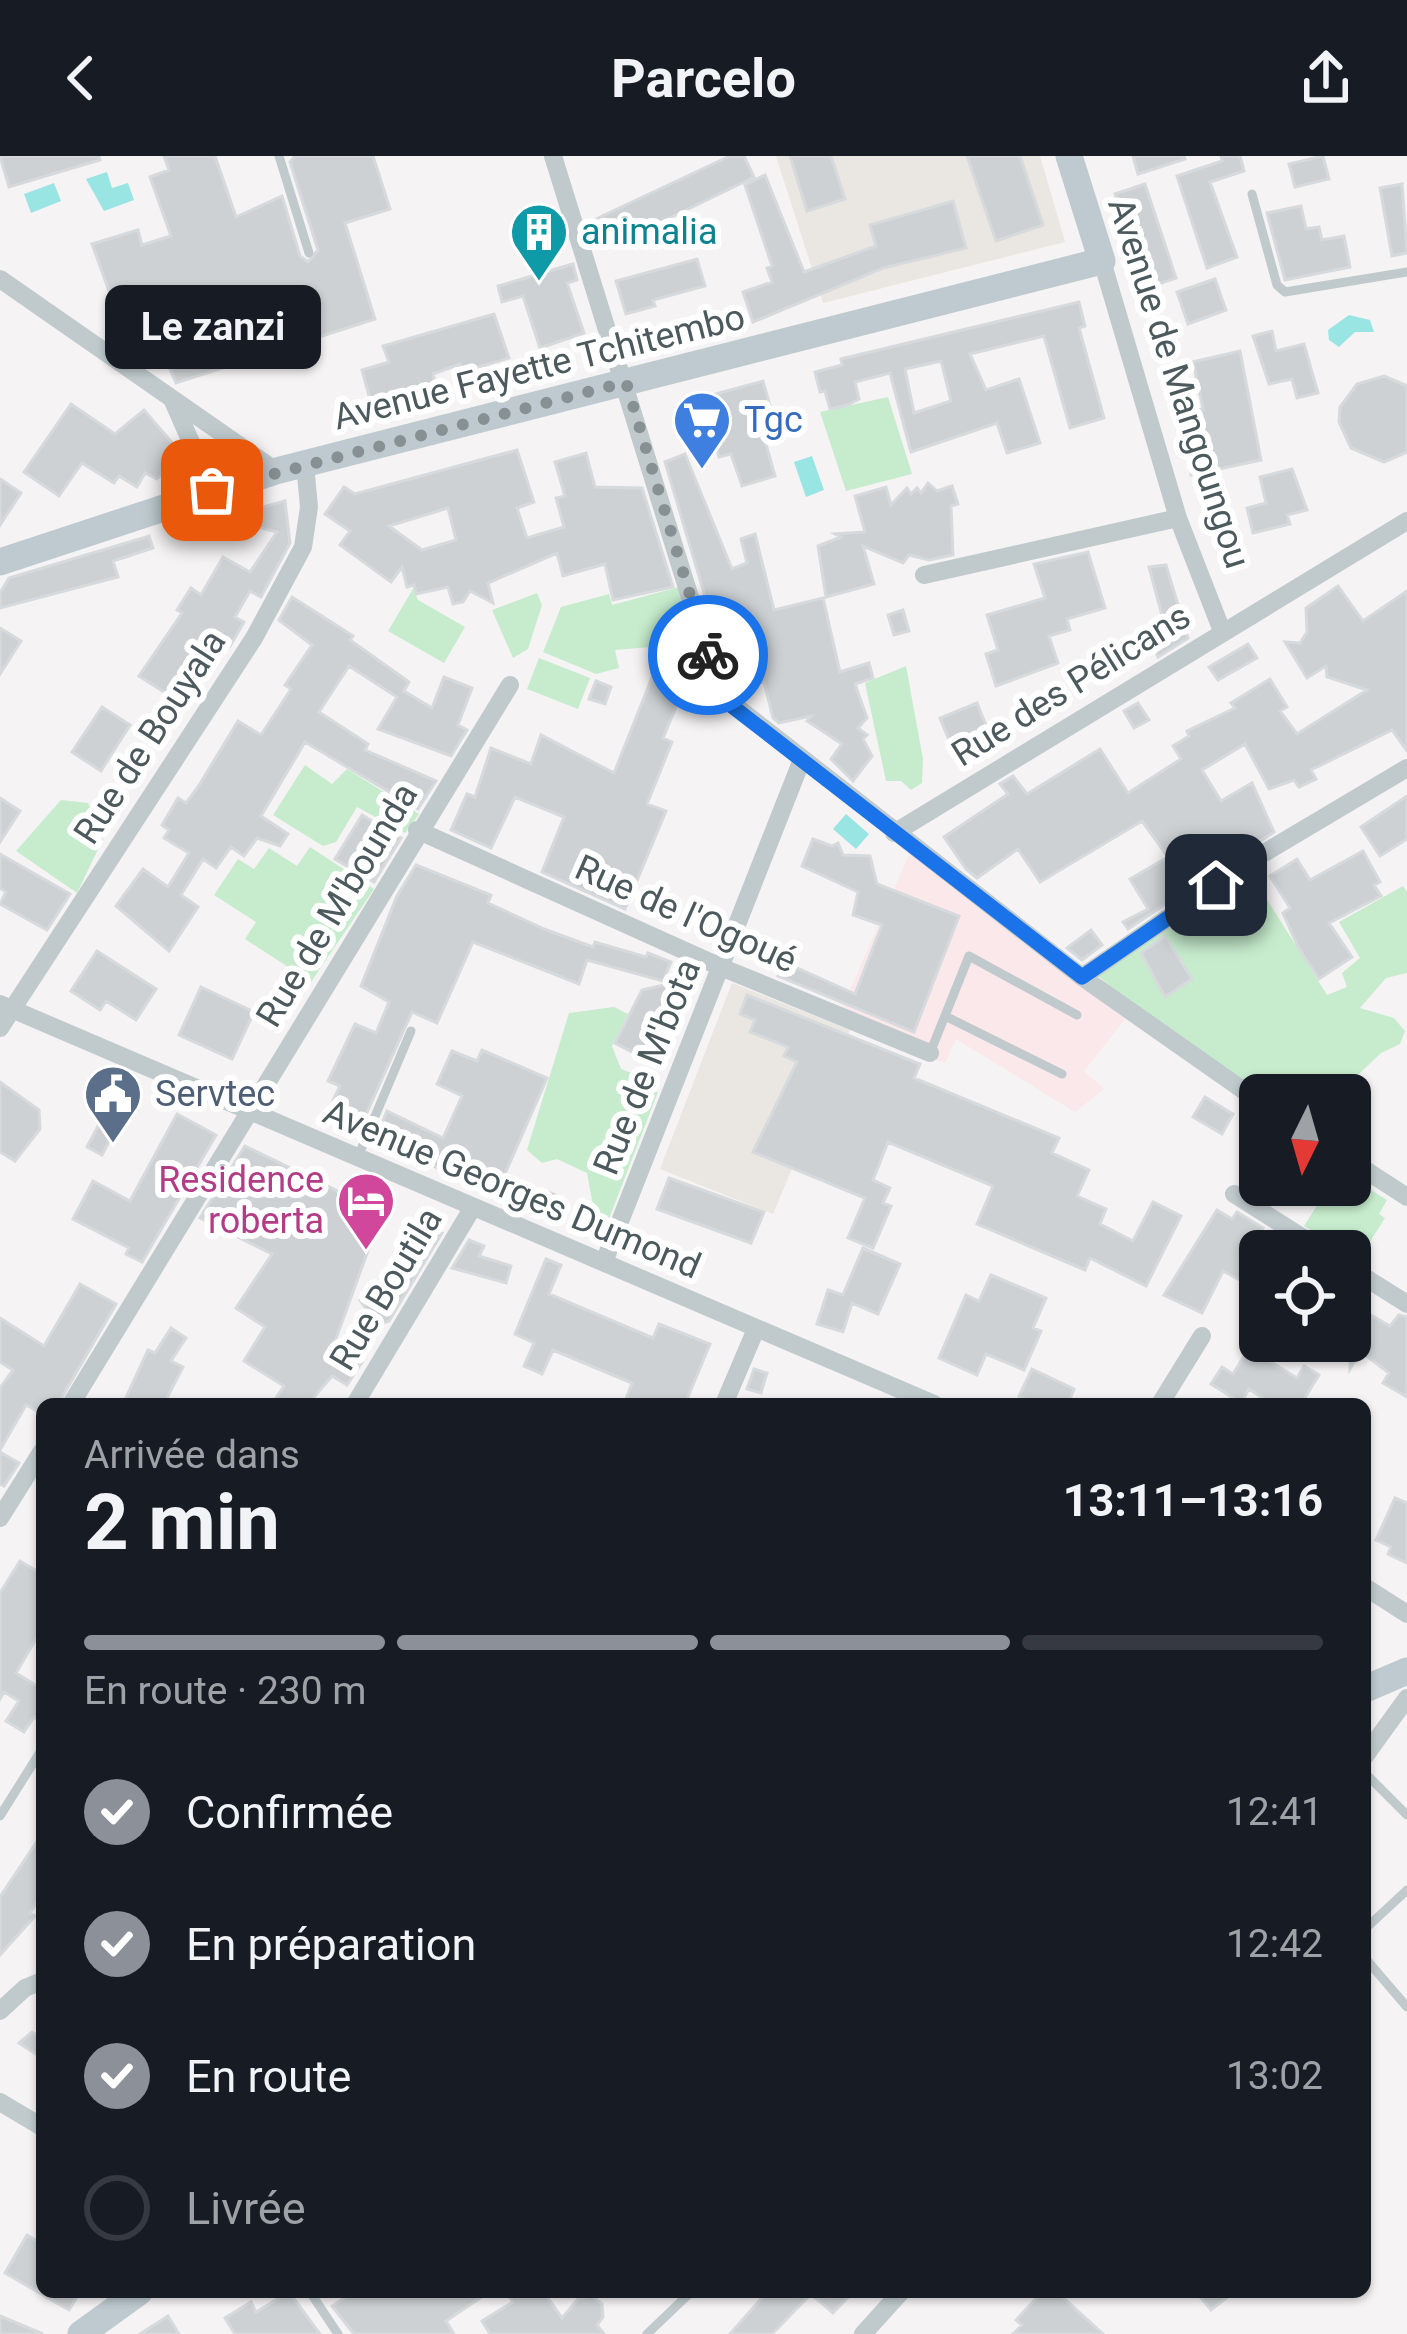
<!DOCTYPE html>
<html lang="fr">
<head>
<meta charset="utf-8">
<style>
  :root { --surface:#171b24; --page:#242831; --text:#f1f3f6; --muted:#9ea1a6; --line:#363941; --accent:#8c9099 }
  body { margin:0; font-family:Roboto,sans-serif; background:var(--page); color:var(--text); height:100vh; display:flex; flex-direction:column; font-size:45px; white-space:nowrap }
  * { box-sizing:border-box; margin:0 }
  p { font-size:39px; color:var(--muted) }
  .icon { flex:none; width:66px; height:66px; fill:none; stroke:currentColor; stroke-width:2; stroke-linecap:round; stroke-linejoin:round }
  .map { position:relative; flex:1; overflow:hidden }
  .details { position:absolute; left:36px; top:1242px; width:1335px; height:900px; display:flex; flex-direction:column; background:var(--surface); border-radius:18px; box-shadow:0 3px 9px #0004 }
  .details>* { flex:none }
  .needle { width:78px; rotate:185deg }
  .buttons { position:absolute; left:1239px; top:918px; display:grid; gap:24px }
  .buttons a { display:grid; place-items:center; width:132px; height:132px; border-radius:18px; background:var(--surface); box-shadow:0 3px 9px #0004; font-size:60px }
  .pin { position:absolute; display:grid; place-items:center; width:102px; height:102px; color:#fff; margin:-51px; border-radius:24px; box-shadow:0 6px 18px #0006 }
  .courier { position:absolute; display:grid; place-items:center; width:120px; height:120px; margin:-60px; border:9px solid #1a73e8; border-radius:50%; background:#fff; color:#222; box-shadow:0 3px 15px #0007 }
  .bubble { position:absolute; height:84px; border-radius:18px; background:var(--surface); box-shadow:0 3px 9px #0004; font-size:39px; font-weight:700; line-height:84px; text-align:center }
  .overview em { font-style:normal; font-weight:700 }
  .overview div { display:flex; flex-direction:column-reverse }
  .overview { display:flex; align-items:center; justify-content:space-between; height:204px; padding:0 48px }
  h1 { font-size:78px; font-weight:700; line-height:90px }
  .bar { display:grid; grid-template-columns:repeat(4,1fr); gap:18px 12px; align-content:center; height:144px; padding:0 48px }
  .bar i { height:15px; border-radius:9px; background:var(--line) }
  .bar .on { background:var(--accent) }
  .bar p { grid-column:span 4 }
  ol { padding:0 48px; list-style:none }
  li { display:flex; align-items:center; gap:36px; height:132px }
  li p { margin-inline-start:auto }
  li .icon { padding:12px; border-radius:50%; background:var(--accent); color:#fff; stroke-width:4 }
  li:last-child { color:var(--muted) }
  li i { width:66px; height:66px; border:6px solid var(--line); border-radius:50% }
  header { display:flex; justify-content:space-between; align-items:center; height:156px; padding:0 48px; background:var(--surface); font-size:54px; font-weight:700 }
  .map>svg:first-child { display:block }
  .commercial { fill:#eae6e1 }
  .medical { fill:#fae8ea }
  .green { fill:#c7eccd }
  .water { fill:#99e5e3 }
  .building { fill:#cdd1d4; stroke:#d7dadd; stroke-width:3; fill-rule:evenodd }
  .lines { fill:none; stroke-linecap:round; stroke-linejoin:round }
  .lane { stroke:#c0cacd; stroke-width:9 }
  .street { stroke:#c0cacd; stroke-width:18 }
  .secondary { stroke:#becacf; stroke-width:27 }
  .done { stroke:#879092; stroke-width:12; stroke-dasharray:0 21.6 }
  .route { stroke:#1a73e8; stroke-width:15 }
  .labels { text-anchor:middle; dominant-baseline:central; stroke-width:12; stroke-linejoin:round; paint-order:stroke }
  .culture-label { font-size:36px; fill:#0d838f; stroke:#fff; text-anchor:start }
  .street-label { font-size:36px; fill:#4c5a5e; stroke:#fff }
  .shop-label { font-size:36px; fill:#366cbe; stroke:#fff; text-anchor:start }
  .service-label { font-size:36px; fill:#4e5e75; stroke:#fff; text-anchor:start }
  .hotel-label { font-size:36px; fill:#b23c85; stroke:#fff; text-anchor:end }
</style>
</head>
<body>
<header><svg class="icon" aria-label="back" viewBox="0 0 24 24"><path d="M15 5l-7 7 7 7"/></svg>Parcelo<svg class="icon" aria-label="share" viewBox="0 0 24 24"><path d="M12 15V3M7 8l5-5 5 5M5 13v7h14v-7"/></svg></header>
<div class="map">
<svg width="1407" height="2178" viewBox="0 0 1407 2178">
  <rect width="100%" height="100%" fill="#f5f3f3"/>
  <path class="commercial" d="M776,0H1040L1065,86L823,147Z
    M732,827L850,874L773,1058L660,1013Z"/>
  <path class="medical" d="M911,694L1125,863L1084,915L1104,933L1075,956L956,883L945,907L837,864Z"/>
  <path class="green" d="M888,241L912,318L846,335L820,256Z
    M679,431L689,463L669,466L663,490L615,494L619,512L596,518L543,496L561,451L609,438L612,449Z
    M413,433L418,444L465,471L444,507L388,475Z
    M537,437L542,449L528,493L513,502L492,454Z
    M539,502L590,522L578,553L527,533Z
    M906,510L923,603L922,627L911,634L901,625H886L865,527Z
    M305,609L332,628L347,613L419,658L405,677L357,651L336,686L323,690L273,659Z
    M61,644L88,647L104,681L77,737L16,695Z
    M310,691L374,733L311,826L245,783L256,766L214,739L238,703L254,713L269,692L297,710Z
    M1251,718L1327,839L1347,831L1342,817L1360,802L1339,766L1403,730L1407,736V817L1386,822L1360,852L1394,862L1405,875L1400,888L1381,897L1337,939H1260L1169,880L1097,819Z
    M614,851L628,858L612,890L621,913L639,920L649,935L658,936L605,1073L597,1071L587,1017L557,1003L542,1007L527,994L569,857Z
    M1350,1021L1387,1044L1379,1058L1385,1062L1359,1103L1304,1070L1330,1029H1350Z"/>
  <path class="water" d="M107,16L112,32L128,27L134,44L104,55L86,23Z
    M54,27L61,45L31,57L24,38Z
    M1349,159L1370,164L1374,176H1355L1339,191L1329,184L1328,174Z
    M812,300L824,334L806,341L794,306Z
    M846,658L869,678L856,693L833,673Z"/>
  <path class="building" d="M0,0H99L100,4L9,31Z
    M164,0H215L236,61L282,40L300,100L308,106L318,94L290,6L295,0H373L390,53L345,67L375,163L176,227L157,183L135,189L118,132L109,135L92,88L138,74L142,89L171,80L150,21L169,14Z
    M730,0H744L754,21L618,87L613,75L601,80L594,64Z
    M790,0H831L845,43L807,55Z
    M967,0H1020L1043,69L996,85Z
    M1133,0H1184L1185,3L1138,18Z
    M1221,0H1240L1244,15L1210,26L1237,101L1207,112L1177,20L1222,5Z
    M1323,0L1329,23L1295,31L1289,8Z
    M765,19L804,116L876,90L870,69L953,45L966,92L883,112L753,166L743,136L772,126L767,112L772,110L745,29Z
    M1145,28L1176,122L1144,133L1115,38Z
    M1402,28L1407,97L1392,100L1380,32Z
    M1301,50L1306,73L1319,71L1322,84L1344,80L1350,111L1285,124L1267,57Z
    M697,103L705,130L653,144L655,150L626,158L616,125Z
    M573,108L577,124L567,127L584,177L540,192L523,140L502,146L498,130Z
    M1215,123L1226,154L1188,168L1177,136Z
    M1079,146L1085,170L1079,172L1104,262L1070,272L1044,180L970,198L986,234L1019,223L1040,287L1007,297L997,267L911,296L890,217L855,226L859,243L848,249L830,253L825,235L820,236L815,216L842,209L841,203ZM941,205L951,245L914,257L905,213Z
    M494,158L509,202L463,216L460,208L433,218L437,232L372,251L362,214L389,206L383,190Z
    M1272,175L1276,195L1304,188L1318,237L1297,242L1292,223L1269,228L1253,180Z
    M1240,195L1261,304L1191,319L1190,256L1203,253L1193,206Z
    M1384,220L1407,230V296L1384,306L1351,292L1339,266L1340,251L1357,228Z
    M763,225L780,285L766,288L775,320L742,330L731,298L719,301L707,257L701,258L697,243Z
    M71,248L115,278L144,254L181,297L157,323L145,317L137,331L119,320L114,327L82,307L59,340L24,316Z
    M517,294L534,346L517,352L527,382L564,371L556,342L565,340L555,306L586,297L595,331L642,332L673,431L613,444L605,408L563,420L557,397L488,427L493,447L470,435L463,446L453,448L448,431L416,438L414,429L407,431L402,411L391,426L340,389L350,375L325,358L344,331L355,338ZM448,352L456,384L422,394L389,370Z
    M685,298L732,413L747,407L741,383L755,378L774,454L823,442L840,516L869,507L873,522L855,528L867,562L858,572L867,579L863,583L872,600L853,625L831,603L842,588L807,565L811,560L779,567L773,562L764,526L740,532L734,506L757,501L743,457L712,464L665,306Z
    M1292,313L1307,354L1287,359L1290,368L1253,377L1247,352L1266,347L1260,321Z
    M0,323L21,337L0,369Z
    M928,327L937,335L952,330L958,348L951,350L953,399L929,404L909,399L903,407L863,390L874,428L826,441L818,390L841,381L835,378L865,376L855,340L886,331L891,349L907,332L911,338L917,332L921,337Z
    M285,345L290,387L261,441L250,435L235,461L244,466L230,490L215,480L178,545L139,520L182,457L177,454L191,432L201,439L223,401L250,416L277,376L253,370L224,378L220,363Z
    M149,380L153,392L113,405L118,421L0,452V437L9,422Z
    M1088,396L1105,452L1067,463L1070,474L1049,480L1058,507L996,530L986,498L998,494L987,459L1045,442L1034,408Z
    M1166,409L1188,482L1158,501L1146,473L1163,463L1149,411Z
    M1338,430L1363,465L1407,435V595L1392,574L1311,614L1316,623L1299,631L1294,624L1269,633L1245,588L1202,614L1221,645L1252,627L1274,676L1128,773L1123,766L1148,753L1130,723L1168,701L1142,665L1040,726L1018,693L977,722L966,713L944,681L1008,638L1000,628L1013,620L1027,638L1100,593L1128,637L1181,603L1173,590L1189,580L1187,575L1235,552L1231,547L1270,523L1287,551L1280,555L1297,578L1367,534L1327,521L1326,510L1307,522L1285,486L1300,487L1307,476L1306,452Z
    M292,441L353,480L350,484L409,526L404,535L432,552L444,521L472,532L458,569L467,574L451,600L378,573L397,541L349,510L319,556L368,588L365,594L436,625L418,653L305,586L261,660L288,678L280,690L257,682L244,700L231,691L216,712L203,703L181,739L198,751L169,795L116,750L143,713L168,731L189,697L164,682L169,674L162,669L178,642L186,647L198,631L238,565L261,579L291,533L285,529L312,489L279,464Z
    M903,454L909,475L894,479L888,459Z
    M0,472L21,485L0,518Z
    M1248,488L1257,502L1218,524L1209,511Z
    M653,519L684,532L663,582L672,586L647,648L666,655L625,753L542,716L564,661L515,641L491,692L451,674L467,638L475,641L491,592L531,608L541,579L614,617Z
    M596,525L611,531L605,548L589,543Z
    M977,547L994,589L970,596L964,584L951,589L940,562Z
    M1138,547L1149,564L1134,572L1124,555Z
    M102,551L130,569L101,615L72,596Z
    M1407,640V683L1380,700L1361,671Z
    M0,642L20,655L0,686Z
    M362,659L401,682L374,726L335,703Z
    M813,683L832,690L838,687L843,699L870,700L877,728L959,760L914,876L778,820L784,806L855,838L882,769L853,759L858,736L802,710Z
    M1363,695L1380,726L1374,729L1381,740L1329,767L1352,801L1319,823L1298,791L1283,757L1290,752L1270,720L1297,703L1310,724Z
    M0,698L70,738L47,774L0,748L6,736L0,732Z
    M416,709L491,739L488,747L544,773L593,791L595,786L646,801L648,797L671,806L663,825L587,804L579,828L473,786L437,867L412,856L359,974L326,959L340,930L328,925L355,868L376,877L389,846L361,830L397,740Z
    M1091,774L1102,789L1082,804L1067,792Z
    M1165,780L1192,823L1165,841L1141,797Z
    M97,795L156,833L136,864L106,845L100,854L71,835Z
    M690,823L682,851L671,848L640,900L615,887L642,834Z
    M201,831L254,856L232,903L179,879Z
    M747,839L920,908L914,922L1059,982L1052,997L1089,1014L1077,1040L1106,1053L1100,1068L1133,1085L1153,1046L1181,1060L1146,1130L1090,1102L1085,1114L977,1068L993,1030L888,986L873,1024L890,1032L883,1047L891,1050L873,1092L848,1082L865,1042L753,996L797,906L784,900L788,891L750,876L755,864L740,858Z
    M482,894L547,922L497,1036L374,986L387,955L443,982L462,940L437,928L452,895L477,905Z
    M0,926L39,954L40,973L15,1005L0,996Z
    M115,938L130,946L102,999L87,991Z
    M1205,941L1233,958L1222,978L1193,961Z
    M177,958L216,979L142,1106L126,1098L129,1092L73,1063L93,1025L130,1045Z
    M245,990L350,1041L346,1049L377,1070L334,1188L362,1206L347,1229L332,1220L308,1248H272L284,1230L244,1205L265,1171L236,1152L272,1098L200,1062Z
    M669,1022L764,1056L751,1087L657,1053Z
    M549,1036L564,1043L554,1062L540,1054Z
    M1217,1054L1232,1063L1237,1056L1263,1072L1259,1078L1271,1085L1260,1095V1135L1223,1115L1202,1157L1164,1139Z
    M428,1071L442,1077L389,1165L377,1169L360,1144Z
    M469,1084L484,1090L479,1100L511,1110L506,1127L452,1112Z
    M863,1092L900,1108L878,1158L852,1147L843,1176L817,1168L828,1134L843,1139Z
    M546,1103L561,1109L549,1138L653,1182L659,1168L710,1188L685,1248H624L632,1227L553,1194L542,1218L524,1210L534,1187L515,1178Z
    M991,1119L1046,1142L1033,1172L1041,1175L1024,1214L986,1198L977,1219L939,1202L966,1139L979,1145Z
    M80,1128L116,1148L58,1248H42V1258L26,1249L0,1294V1232L13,1214L0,1206V1162L44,1190Z
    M1350,1147L1390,1170L1399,1159L1407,1161V1241L1383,1227L1389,1217L1360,1195L1350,1213Z
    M171,1172L186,1182L171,1205L183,1211L164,1248H123L148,1194L155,1197Z
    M1256,1181L1273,1192L1266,1203L1297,1222L1304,1210L1319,1219L1301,1248H1272L1249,1233L1241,1247L1211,1228L1222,1211L1233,1218Z
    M754,1213L767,1217L761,1237L747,1233Z
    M1032,1213L1074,1233L1068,1248H1036L1019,1240Z
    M0,1296L19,1307L4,1330L0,1328Z
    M1395,1342L1407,1347V1407L1388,1398L1391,1391L1376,1384Z
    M20,1405L42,1418V1473L16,1517L42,1533V1566L34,1561L24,1576L6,1565L19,1545L4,1536L0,1543V1437Z
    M42,1678V1738L30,1757L35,1760L0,1799V1741Z
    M32,1876L42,1882V1902L19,1887Z
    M27,2079L42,2088V2136H80L69,2154L5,2117Z
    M289,2136L320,2178H235L225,2162L251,2146L256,2156Z
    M353,2136H489L446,2165L454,2178H354L332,2150Z
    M506,2136H544L562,2162L579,2142L592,2140L602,2148L603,2161L597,2169L604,2178H490L482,2165L513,2146Z
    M767,2136H853L833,2157L811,2138L772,2178H730Z
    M1042,2136H1057L1103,2178H1013L1022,2169L1016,2164Z
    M1196,2136H1234L1211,2154Z
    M0,2160L43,2178H0Z
    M168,2160L179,2178H140Z"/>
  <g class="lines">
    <path class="lane" d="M279,0L309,97
      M1252,38L1277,129L1285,136L1407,116
      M945,860L1062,918
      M930,897L969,800L1077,859
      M357,1003L411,875
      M1365,1617L1407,1659
      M0,1660L42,1593
      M1365,1773L1407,1734
      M1365,1802L1407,1851
      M310,2136L338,2178
      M647,2178L691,2136"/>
    <path class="street" d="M553,0L720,538L1082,821L1260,946
      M1102,105L1178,362L1222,475
      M0,123L276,315
      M172,243L212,334
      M924,419L1178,362
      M417,674L723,812L930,897
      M894,677L1407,365
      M1082,821L1249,706L1407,612
      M0,848L934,1248
      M0,872L254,482L303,391L309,351L305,308
      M1350,1004L1407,1041
      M1234,1038L1324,1095
      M604,1106L801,606
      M1350,1112L1407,1148
      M71,1248L510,529
      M355,1248L473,1051
      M724,1248L756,1173
      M1160,1248L1202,1180
      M0,1362L42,1295
      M1365,1431L1407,1458
      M1365,1600L1407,1542
      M0,1855L25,1832L42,1825
      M0,1946L42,1971
      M863,2178L901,2136"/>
    <path class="secondary" d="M0,406L276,315L1102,105L1069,0
      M1365,1533L1407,1515
      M81,2178L139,2136"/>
  </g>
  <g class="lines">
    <path class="done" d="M212,334L626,226L708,499"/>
    <path class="route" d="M708,499L728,547L1082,821L1216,729"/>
  </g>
  <defs>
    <symbol id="building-pin" viewBox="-11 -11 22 30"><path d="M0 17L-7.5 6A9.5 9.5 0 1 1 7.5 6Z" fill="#0f9aa8" stroke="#fff"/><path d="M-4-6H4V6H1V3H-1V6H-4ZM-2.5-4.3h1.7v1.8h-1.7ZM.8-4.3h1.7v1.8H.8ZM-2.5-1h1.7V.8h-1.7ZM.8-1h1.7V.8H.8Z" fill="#fff"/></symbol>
    <symbol id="supermarket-pin" viewBox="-11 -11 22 30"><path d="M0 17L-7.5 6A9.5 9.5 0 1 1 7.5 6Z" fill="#3f7fe0" stroke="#fff"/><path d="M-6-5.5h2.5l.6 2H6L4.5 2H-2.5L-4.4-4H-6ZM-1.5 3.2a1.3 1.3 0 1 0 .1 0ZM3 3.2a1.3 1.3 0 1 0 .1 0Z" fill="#fff"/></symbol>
    <symbol id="civic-pin" viewBox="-11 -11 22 30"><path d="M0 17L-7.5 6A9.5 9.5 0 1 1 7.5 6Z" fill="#5c6f8a" stroke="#fff"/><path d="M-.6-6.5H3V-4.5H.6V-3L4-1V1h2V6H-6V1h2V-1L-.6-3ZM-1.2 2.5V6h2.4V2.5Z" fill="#fff"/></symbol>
    <symbol id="hotel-pin" viewBox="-11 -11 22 30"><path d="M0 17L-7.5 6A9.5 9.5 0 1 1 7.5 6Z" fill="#d1479c" stroke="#fff"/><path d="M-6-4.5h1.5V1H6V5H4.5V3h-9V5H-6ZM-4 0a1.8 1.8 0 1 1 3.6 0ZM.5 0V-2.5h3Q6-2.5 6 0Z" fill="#fff"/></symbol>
  </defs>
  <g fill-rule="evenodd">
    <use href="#building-pin" x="506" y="43" width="66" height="90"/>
    <use href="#supermarket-pin" x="669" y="231" width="66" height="90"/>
    <use href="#civic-pin" x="80" y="905" width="66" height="90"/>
    <use href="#hotel-pin" x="333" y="1012" width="66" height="90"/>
  </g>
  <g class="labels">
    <g class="culture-label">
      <text x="581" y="76">animalia</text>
    </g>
    <g class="street-label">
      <text transform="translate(539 211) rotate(-14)">Avenue Fayette Tchitembo</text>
      <text transform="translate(1179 227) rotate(72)">Avenue de Mangoungou</text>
      <text transform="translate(1071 529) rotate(-32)">Rue des Pélicans</text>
      <text transform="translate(150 581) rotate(-57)">Rue de Bouyala</text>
      <text transform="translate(337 749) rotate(-59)">Rue de M'bounda</text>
      <text transform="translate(686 758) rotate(24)">Rue de l'Ogoué</text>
      <text transform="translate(647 911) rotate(-68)">Rue de M'bota</text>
      <text transform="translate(512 1033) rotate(23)">Avenue Georges Dumond</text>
      <text transform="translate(386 1133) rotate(-59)">Rue Boutila</text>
    </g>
    <g class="shop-label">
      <text x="744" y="264">Tgc</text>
    </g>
    <g class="service-label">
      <text x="155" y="938">Servtec</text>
    </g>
    <g class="hotel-label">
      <text x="324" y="1024">Residence<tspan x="324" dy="41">roberta</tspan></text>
    </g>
  </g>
</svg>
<div class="buttons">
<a><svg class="needle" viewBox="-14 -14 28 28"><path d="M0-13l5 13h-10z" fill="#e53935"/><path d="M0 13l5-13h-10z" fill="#9ea1a6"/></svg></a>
<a><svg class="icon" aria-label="locate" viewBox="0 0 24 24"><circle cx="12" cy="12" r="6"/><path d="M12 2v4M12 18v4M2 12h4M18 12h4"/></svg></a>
</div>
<div class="pin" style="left:212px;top:334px;background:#ea580c"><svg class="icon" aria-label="bag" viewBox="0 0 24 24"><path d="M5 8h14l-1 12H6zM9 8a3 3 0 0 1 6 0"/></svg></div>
<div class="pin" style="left:1216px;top:729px;background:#1f2937"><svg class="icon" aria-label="home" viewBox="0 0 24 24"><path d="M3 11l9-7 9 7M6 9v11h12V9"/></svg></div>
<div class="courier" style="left:708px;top:499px"><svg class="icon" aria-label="bike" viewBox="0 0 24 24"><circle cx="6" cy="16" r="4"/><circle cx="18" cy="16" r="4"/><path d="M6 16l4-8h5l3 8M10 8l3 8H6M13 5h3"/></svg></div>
<div class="bubble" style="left:105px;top:129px;width:216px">Le zanzi</div>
<section class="details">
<div class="overview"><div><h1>2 min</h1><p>Arrivée dans</p></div><em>13:11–13:16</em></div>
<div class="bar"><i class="on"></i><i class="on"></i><i class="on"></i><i></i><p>En route · 230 m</p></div>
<ol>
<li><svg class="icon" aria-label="check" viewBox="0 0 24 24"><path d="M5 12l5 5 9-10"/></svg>Confirmée<p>12:41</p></li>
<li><svg class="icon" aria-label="check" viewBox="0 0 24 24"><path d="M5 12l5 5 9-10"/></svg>En préparation<p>12:42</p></li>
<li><svg class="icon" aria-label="check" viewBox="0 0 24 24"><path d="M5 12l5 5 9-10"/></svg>En route<p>13:02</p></li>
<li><i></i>Livrée</li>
</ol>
</section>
</div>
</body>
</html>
